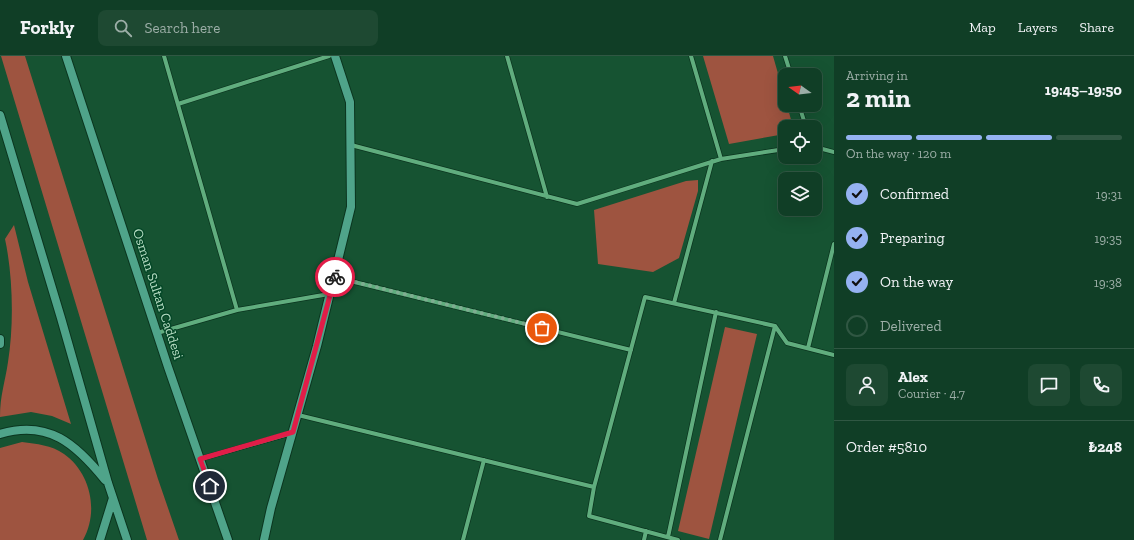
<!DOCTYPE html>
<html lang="en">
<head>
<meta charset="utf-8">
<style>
  :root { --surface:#103e26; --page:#1e4932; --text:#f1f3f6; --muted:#9caea7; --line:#305743; --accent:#95b2f1 }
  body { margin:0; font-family:"Zilla Slab",serif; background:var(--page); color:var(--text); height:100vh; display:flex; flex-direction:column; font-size:15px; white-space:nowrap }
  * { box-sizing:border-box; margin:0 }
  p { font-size:13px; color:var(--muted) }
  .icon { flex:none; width:22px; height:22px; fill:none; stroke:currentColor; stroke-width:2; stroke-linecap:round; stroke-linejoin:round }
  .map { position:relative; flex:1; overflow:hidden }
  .drawer { display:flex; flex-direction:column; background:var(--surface); width:300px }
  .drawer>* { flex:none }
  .needle { width:26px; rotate:284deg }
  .fabs { position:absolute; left:778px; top:12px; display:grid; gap:8px }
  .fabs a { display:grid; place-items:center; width:44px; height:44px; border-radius:8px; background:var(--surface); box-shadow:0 4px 16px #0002,0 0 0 1px var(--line); font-size:20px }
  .pin { position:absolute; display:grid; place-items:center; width:34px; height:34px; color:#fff; margin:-17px; border:2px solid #fff; border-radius:50%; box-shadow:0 1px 4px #0007 }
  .courier { position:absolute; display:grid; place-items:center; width:40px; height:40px; margin:-20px; border:3px solid #e11d48; border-radius:50%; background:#fff; color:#222; box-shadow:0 1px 5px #0007 }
  .overview em { font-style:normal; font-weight:700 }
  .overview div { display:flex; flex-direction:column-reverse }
  .overview { display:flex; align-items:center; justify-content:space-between; height:68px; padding:0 12px }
  h1 { font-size:26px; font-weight:700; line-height:30px }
  .bar { display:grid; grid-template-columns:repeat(4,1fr); gap:6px 4px; align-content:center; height:48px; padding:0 12px }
  .bar i { height:5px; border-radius:3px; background:var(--line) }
  .bar .current { background:var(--accent) }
  .bar p { grid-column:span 4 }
  .line { display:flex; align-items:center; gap:10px; padding:0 12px; border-top:1px solid var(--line) }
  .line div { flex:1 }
  .round { display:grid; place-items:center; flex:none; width:42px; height:42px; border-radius:8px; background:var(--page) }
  ol { padding:0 12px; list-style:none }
  li { display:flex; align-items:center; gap:12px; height:44px }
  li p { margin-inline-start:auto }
  li .icon { padding:4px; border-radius:50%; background:var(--accent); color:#111; stroke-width:4 }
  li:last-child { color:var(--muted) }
  li i { width:22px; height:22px; border:2px solid var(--line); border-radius:50% }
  header { display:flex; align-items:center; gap:24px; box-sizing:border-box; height:56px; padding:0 20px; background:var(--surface); border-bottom:1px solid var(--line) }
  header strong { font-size:19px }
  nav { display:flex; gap:22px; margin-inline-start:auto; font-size:14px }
  .search { width:280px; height:36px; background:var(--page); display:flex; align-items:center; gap:10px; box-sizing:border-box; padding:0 14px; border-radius:8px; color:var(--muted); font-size:15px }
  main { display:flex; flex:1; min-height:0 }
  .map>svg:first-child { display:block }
  .green { fill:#9e5440 }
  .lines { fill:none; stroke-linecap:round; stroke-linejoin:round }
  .street-casing { stroke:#0b351f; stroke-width:5.5 }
  .secondary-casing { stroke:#0b351f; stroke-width:10 }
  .street { stroke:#60ad7e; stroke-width:4 }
  .secondary { stroke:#4fa48a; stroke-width:8 }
  .done { stroke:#7fad91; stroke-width:4; stroke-dasharray:0 7.2 }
  .route { stroke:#e11d48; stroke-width:5 }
  .labels { text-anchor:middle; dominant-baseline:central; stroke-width:3; stroke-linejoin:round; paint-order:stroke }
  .street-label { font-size:14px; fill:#b8ddc4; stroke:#054828 }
</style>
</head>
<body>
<header>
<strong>Forkly</strong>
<div class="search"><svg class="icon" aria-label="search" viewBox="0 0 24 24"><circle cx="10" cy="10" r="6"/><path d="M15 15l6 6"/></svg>Search here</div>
<nav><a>Map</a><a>Layers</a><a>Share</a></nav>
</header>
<main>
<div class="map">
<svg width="834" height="484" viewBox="0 0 834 484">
  <rect width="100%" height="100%" fill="#165332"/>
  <path class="green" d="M1,0H25L158,423L179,484H147Z
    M703,0H773L785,42V49H787L793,71H785V78L729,88Z
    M698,124V135L679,202L653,216L598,208L594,154L686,125Z
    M14,169L28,226L71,368L52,360L31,356L0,361C0,339 5,327 8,306C14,269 13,220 5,183Z
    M725,271L757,278L709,483L678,475Z
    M22,386C37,388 51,389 64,398C91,417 99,456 83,484H0V392Z"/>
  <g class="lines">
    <defs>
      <path id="street" d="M164,0L237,254L329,238
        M507,0L547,141
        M691,0L721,103
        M785,0L791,19
        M178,48L329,0
        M799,49L806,71
        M351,89L577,148L721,103L785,93
        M815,91L834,96
        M334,221L631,294
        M674,247L712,105
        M157,277L237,254
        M808,292L834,188
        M298,359L594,431L589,460L678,484
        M200,403L292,377
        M594,431L645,241L775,270L787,287L834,299
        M668,481L716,256
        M463,484L484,404
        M644,484L646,475
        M720,484L775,270"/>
      <path id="secondary" d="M66,0L168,311L228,484
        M0,59L61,262L108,427L127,484
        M0,283V288
        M0,378C48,363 76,388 105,424
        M100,484L113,442
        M264,484L271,452L317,290L351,151L350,46L335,0"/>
    </defs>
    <use href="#street" class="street-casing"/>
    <use href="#secondary" class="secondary-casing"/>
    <use href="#street" class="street"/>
    <use href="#secondary" class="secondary"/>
  </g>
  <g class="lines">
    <path class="done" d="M335,221L542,272"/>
    <path class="route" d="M210,430L200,403L293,376L335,221"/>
  </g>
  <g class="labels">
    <g class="street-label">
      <text transform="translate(158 238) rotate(72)">Osman Sultan Caddesi</text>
    </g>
  </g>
</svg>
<div class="fabs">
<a><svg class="needle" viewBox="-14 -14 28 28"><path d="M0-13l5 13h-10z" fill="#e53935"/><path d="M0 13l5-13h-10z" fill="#9caea7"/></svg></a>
<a><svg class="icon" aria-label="locate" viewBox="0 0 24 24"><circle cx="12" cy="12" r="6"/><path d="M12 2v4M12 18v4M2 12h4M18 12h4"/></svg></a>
<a><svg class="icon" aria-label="layers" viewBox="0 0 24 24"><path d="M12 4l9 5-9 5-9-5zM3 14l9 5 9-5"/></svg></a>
</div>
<div class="pin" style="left:542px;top:272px;background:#ea580c"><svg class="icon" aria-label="bag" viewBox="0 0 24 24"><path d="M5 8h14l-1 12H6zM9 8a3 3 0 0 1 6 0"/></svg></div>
<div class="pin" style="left:210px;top:430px;background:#1f2937"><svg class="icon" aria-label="home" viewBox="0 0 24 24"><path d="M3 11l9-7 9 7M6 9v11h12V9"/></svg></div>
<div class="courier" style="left:335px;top:221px"><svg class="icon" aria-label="bike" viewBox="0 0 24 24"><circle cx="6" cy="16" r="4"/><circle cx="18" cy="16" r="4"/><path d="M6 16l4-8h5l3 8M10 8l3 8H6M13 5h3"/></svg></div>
</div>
<section class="drawer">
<div class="overview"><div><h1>2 min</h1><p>Arriving in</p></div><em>19:45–19:50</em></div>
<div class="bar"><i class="current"></i><i class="current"></i><i class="current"></i><i></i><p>On the way · 120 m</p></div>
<ol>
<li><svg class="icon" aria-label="check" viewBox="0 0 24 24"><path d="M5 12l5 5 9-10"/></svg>Confirmed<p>19:31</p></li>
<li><svg class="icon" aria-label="check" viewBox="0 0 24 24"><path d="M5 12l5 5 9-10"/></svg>Preparing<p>19:35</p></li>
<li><svg class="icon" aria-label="check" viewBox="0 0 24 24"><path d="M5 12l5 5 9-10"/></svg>On the way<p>19:38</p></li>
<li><i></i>Delivered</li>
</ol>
<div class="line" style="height:72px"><a class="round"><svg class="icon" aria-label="person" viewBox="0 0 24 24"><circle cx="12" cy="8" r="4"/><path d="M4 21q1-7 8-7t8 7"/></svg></a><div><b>Alex</b><p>Courier · 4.7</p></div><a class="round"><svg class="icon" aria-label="chat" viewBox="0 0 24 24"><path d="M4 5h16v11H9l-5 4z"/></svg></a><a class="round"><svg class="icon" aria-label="phone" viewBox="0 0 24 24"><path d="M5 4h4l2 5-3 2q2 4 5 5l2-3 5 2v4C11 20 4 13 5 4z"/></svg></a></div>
<div class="line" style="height:52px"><div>Order #5810</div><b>₺248</b></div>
</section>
</main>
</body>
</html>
